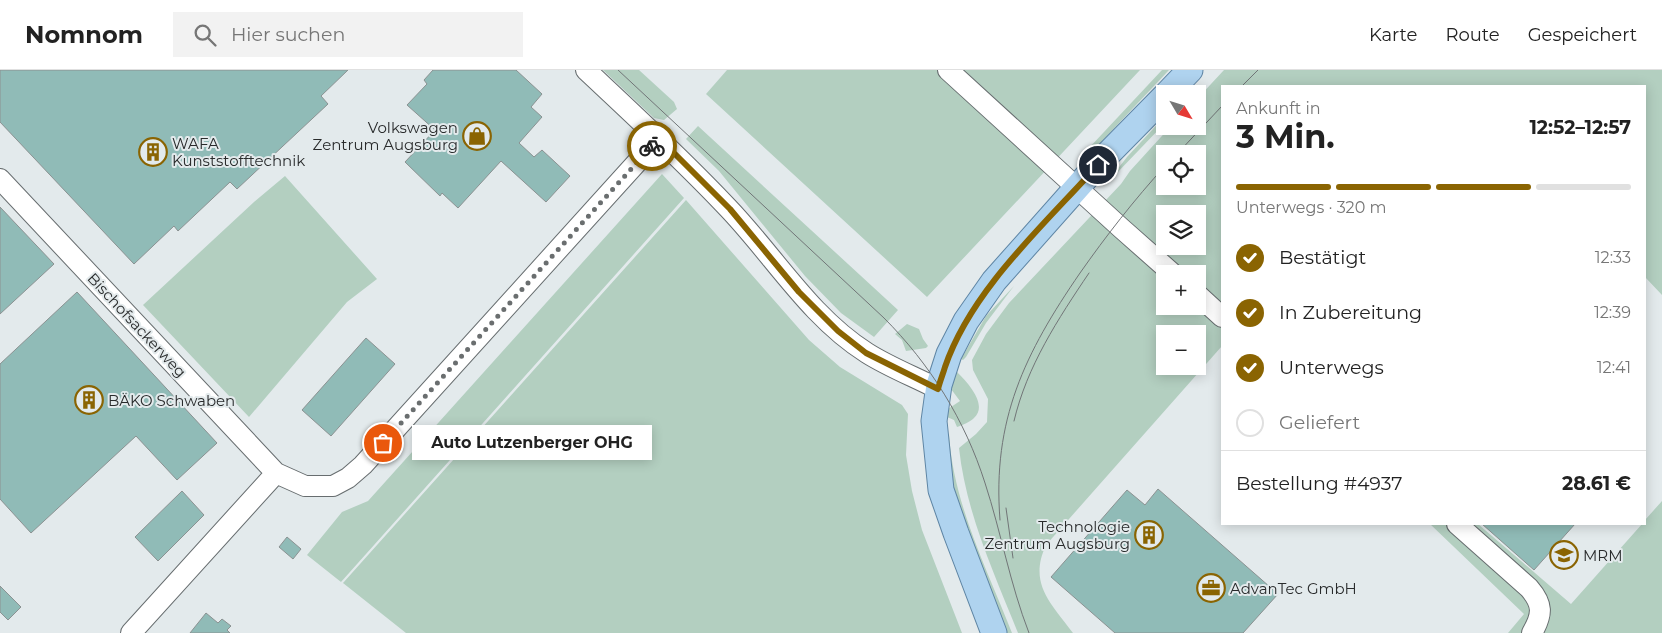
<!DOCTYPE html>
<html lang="de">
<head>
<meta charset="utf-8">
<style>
  :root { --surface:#fff; --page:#f2f2f2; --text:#222; --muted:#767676; --line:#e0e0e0; --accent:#8a6402 }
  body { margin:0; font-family:Montserrat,sans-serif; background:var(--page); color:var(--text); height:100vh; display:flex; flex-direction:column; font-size:19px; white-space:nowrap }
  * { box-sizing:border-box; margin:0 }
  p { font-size:16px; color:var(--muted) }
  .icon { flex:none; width:28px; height:28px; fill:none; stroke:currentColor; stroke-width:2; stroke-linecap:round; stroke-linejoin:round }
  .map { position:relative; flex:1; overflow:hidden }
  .sheet { position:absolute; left:1221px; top:15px; width:425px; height:440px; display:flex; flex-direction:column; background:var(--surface); border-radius:0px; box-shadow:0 2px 12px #0003 }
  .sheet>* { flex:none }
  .needle { width:32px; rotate:128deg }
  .controls { position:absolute; left:1156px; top:15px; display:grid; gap:10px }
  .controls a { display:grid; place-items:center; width:50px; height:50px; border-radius:0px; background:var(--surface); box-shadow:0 2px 12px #0003; font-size:25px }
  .pin { position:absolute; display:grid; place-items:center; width:42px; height:42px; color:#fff; margin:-21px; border:2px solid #fff; border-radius:50%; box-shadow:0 1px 5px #0007 }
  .courier { position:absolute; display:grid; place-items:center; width:50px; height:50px; margin:-25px; border:4px solid #8a6402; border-radius:50%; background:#fff; color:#222; box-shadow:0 1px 6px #0007 }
  .bubble { position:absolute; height:35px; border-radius:0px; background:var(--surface); box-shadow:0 2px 12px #0003; font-size:16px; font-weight:700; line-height:35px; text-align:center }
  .head em { font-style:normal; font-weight:700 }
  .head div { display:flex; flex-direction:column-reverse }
  .head { display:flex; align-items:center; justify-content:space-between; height:85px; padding:0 15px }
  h1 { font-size:32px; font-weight:700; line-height:38px }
  .bar { display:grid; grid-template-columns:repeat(4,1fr); gap:8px 5px; align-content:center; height:60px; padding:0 15px }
  .bar i { height:6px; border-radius:4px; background:var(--line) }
  .bar .active { background:var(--accent) }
  .bar p { grid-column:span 4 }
  .line { display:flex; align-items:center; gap:12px; padding:0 15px; border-top:1px solid var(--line) }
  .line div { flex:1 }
  ol { padding:0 15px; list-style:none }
  li { display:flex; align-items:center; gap:15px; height:55px }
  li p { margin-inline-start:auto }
  li .icon { padding:5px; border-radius:50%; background:var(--accent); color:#fff; stroke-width:4 }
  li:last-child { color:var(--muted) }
  li i { width:28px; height:28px; border:2px solid var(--line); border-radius:50% }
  header { display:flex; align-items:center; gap:30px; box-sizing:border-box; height:70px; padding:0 25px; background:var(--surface); border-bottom:1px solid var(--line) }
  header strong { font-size:24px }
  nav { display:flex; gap:28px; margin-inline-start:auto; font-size:18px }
  .search { width:350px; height:45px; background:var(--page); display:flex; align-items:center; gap:12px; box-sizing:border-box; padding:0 18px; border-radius:0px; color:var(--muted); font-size:19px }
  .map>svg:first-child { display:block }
  .green { fill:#b3cfc0; fill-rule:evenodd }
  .building { fill:#90bbb7; stroke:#8b9292 }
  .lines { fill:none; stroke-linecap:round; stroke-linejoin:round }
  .minor-casing { stroke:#676d6f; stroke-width:22 }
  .major-casing { stroke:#5e85a4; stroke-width:27 }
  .minor { stroke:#fff; stroke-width:20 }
  .major { stroke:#afd3ef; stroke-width:25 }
  .tram { stroke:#717577; stroke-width:1 }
  .done { stroke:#6a6e6f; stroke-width:5; stroke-dasharray:0 9 }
  .route { stroke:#8a6402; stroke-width:6 }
  .labels { text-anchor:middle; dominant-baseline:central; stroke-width:4; stroke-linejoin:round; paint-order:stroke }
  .poi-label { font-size:15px; fill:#292b2c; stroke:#e3eaec; text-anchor:start }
  .street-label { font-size:15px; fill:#292b2c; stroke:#e3eaec }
</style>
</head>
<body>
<header>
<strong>Nomnom</strong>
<div class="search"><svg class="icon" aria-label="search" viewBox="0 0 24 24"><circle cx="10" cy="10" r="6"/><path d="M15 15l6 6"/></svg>Hier suchen</div>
<nav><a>Karte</a><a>Route</a><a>Gespeichert</a></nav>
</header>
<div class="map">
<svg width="1662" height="563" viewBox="0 0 1662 563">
  <rect width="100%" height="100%" fill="#e3eaec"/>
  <path class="green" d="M603,0H639L674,32L677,39L664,50L654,48Z
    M727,0H1140L927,227L706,24Z
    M1162,0H1169L1087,87L1085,86L1089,78Z
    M1224,0H1662V225L1645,207V16H1222V276L1046,475C1028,514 1051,533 1073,563H1018C994,503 966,443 959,378L976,364L987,352L988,329L973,300L972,290L986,264L1009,233L1121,114L1130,101L1171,56H1198V28ZM1165,84H1198V116H1165ZM1165,144H1198V176H1165ZM1165,204H1198V236H1165ZM1165,264H1198V296H1165Z
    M1165,46V53L1114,106L1113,105L1127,87Z
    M698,56L898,240L874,267L841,243L805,206L719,101L686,69Z
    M662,104L684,128L341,512L307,485L342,442L368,431Z
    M285,106L377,209L347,232L249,347L143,235L254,132Z
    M686,130L809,270L840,297L902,335L908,344L906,385L912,421L922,460L962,563H406L343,513Z
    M1014,216L986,253L966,287L963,290L961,289L986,246Z
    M907,254L919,259L923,269L928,276L926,278L906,281L902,270L895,264Z
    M956,301C966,311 989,334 974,348C970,352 963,355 957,357L954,350L947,347L948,339L960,331L951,319Z
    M946,363L949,364C953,433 987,499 1012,563H1006L956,431L950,405Z
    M1662,431V563H1508L1524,544L1430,454H1478L1571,534L1642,454H1645V450Z"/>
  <path class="building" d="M0,0H348L321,26L328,34L237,119L230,112L178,161L174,156L134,194L0,52Z
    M433,0H516L542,24L531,37L542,47L519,73L534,87L542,80L570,106L546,132L501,91L458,138L442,123L440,126L405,92L435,60L407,35L427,14L424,10Z
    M0,137L54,194L0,244Z
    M77,222L217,373L177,410L136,366L31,463L0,429V294Z
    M366,268L395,294L331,366L302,340Z
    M1158,419L1278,524L1243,563H1115L1051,507L1127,420L1145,435Z
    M182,421L204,445L158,491L135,467Z
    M1482,454H1575L1534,500Z
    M287,467L301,479L293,489L279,477Z
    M0,516L21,537L8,550L0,542Z
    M206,543L218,553L222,549L231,556L227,560L230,563H190Z"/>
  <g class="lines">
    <defs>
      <path id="minor" d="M586,0C634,45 683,90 728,138C774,186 810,247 867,283C889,297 915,307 938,319
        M948,0L1121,158L1173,204
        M0,109L276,403L305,416H333L348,408L363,395L659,68
        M1198,225L1222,247
        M1457,454L1529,518C1543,534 1543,544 1532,563
        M131,563L276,403"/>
      <path id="major" d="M1167,24L1190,0
        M994,563L956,463L941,420L934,351L939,315L949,284L966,251L994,211L1097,95L1165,26"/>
    </defs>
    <use href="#minor" class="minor-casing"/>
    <use href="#major" class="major-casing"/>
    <use href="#minor" class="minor"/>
    <use href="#major" class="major"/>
    <path class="tram" d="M618,0L884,248C930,294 965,350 985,413C1001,462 1010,514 1029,563
      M1242,16L1258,0
      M1177,84L1222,36
      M1014,351C1027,296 1058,249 1089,203
      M1006,438L1013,488
      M1000,450C992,350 1025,283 1080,203C1106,166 1134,130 1165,96"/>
  </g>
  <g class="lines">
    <path class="done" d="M383,373L652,76"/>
    <path class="route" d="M652,76L659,68L730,139L799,222L838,261L866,283L938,319C940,311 943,304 945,297C971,220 1045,154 1098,95"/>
  </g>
  <defs>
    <symbol id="shop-ring" viewBox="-11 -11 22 22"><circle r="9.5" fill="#e3eaec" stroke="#8a6402" stroke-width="1.5"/><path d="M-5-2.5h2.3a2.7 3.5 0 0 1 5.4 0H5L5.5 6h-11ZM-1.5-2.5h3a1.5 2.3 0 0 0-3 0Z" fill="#8a6402"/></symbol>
    <symbol id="building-ring" viewBox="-11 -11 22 22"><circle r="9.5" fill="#e3eaec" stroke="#8a6402" stroke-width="1.5"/><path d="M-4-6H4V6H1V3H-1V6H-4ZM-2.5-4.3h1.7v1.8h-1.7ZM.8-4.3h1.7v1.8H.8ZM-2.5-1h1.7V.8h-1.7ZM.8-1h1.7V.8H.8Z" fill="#8a6402"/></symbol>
    <symbol id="university-ring" viewBox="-11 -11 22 22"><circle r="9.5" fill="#e3eaec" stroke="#8a6402" stroke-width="1.5"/><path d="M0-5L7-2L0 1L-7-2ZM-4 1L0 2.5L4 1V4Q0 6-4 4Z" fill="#8a6402"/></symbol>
    <symbol id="office-ring" viewBox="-11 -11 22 22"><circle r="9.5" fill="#e3eaec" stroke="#8a6402" stroke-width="1.5"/><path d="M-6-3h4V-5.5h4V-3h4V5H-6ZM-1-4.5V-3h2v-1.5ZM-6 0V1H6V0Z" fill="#8a6402"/></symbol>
  </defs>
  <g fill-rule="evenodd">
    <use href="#shop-ring" x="461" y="50" width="32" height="32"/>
    <use href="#building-ring" x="137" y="66" width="32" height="32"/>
    <use href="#building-ring" x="73" y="314" width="32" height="32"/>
    <use href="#building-ring" x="1133" y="449" width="32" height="32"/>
    <use href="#university-ring" x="1548" y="469" width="32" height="32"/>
    <use href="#office-ring" x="1195" y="502" width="32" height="32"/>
  </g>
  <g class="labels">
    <g class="poi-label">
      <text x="458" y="57" text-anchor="end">Volkswagen<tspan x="458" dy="17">Zentrum Augsburg</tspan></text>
      <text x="172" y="73">WAFA<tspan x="172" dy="17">Kunststofftechnik</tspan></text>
      <text x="108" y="330">BÄKO Schwaben</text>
      <text x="1130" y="456" text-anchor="end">Technologie<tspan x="1130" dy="17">Zentrum Augsburg</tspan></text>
      <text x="1583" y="485">MRM</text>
      <text x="1230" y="518">AdvanTec GmbH</text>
    </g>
    <g class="street-label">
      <text transform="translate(137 255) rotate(47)">Bischofsackerweg</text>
    </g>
  </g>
</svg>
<div class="controls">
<a><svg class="needle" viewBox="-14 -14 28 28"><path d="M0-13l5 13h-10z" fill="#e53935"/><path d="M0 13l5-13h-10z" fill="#767676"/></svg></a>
<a><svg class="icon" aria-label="locate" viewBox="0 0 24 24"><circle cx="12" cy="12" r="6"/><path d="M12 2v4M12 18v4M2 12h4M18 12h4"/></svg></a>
<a><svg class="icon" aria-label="layers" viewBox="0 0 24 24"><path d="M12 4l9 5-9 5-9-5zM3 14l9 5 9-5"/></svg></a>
<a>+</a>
<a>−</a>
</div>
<div class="pin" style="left:383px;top:373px;background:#ea580c"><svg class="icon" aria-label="bag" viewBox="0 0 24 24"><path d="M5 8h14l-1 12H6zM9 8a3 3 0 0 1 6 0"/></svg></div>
<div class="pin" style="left:1098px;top:95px;background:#1f2937"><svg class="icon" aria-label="home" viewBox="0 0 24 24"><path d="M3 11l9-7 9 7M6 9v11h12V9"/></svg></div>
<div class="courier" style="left:652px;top:76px"><svg class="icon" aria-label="bike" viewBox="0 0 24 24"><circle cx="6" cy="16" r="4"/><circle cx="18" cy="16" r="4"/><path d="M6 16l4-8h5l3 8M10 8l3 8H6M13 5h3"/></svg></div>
<div class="bubble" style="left:412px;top:355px;width:240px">Auto Lutzenberger OHG</div>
<section class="sheet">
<div class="head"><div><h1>3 Min.</h1><p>Ankunft in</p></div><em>12:52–12:57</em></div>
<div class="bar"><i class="active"></i><i class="active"></i><i class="active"></i><i></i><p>Unterwegs · 320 m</p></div>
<ol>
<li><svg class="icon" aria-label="check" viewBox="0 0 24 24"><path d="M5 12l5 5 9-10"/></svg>Bestätigt<p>12:33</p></li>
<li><svg class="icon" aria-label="check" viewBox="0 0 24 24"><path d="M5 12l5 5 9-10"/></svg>In Zubereitung<p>12:39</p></li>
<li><svg class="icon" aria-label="check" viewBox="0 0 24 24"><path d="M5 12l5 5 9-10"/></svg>Unterwegs<p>12:41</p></li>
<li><i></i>Geliefert</li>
</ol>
<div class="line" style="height:65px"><div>Bestellung #4937</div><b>28.61 €</b></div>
</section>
</div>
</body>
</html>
